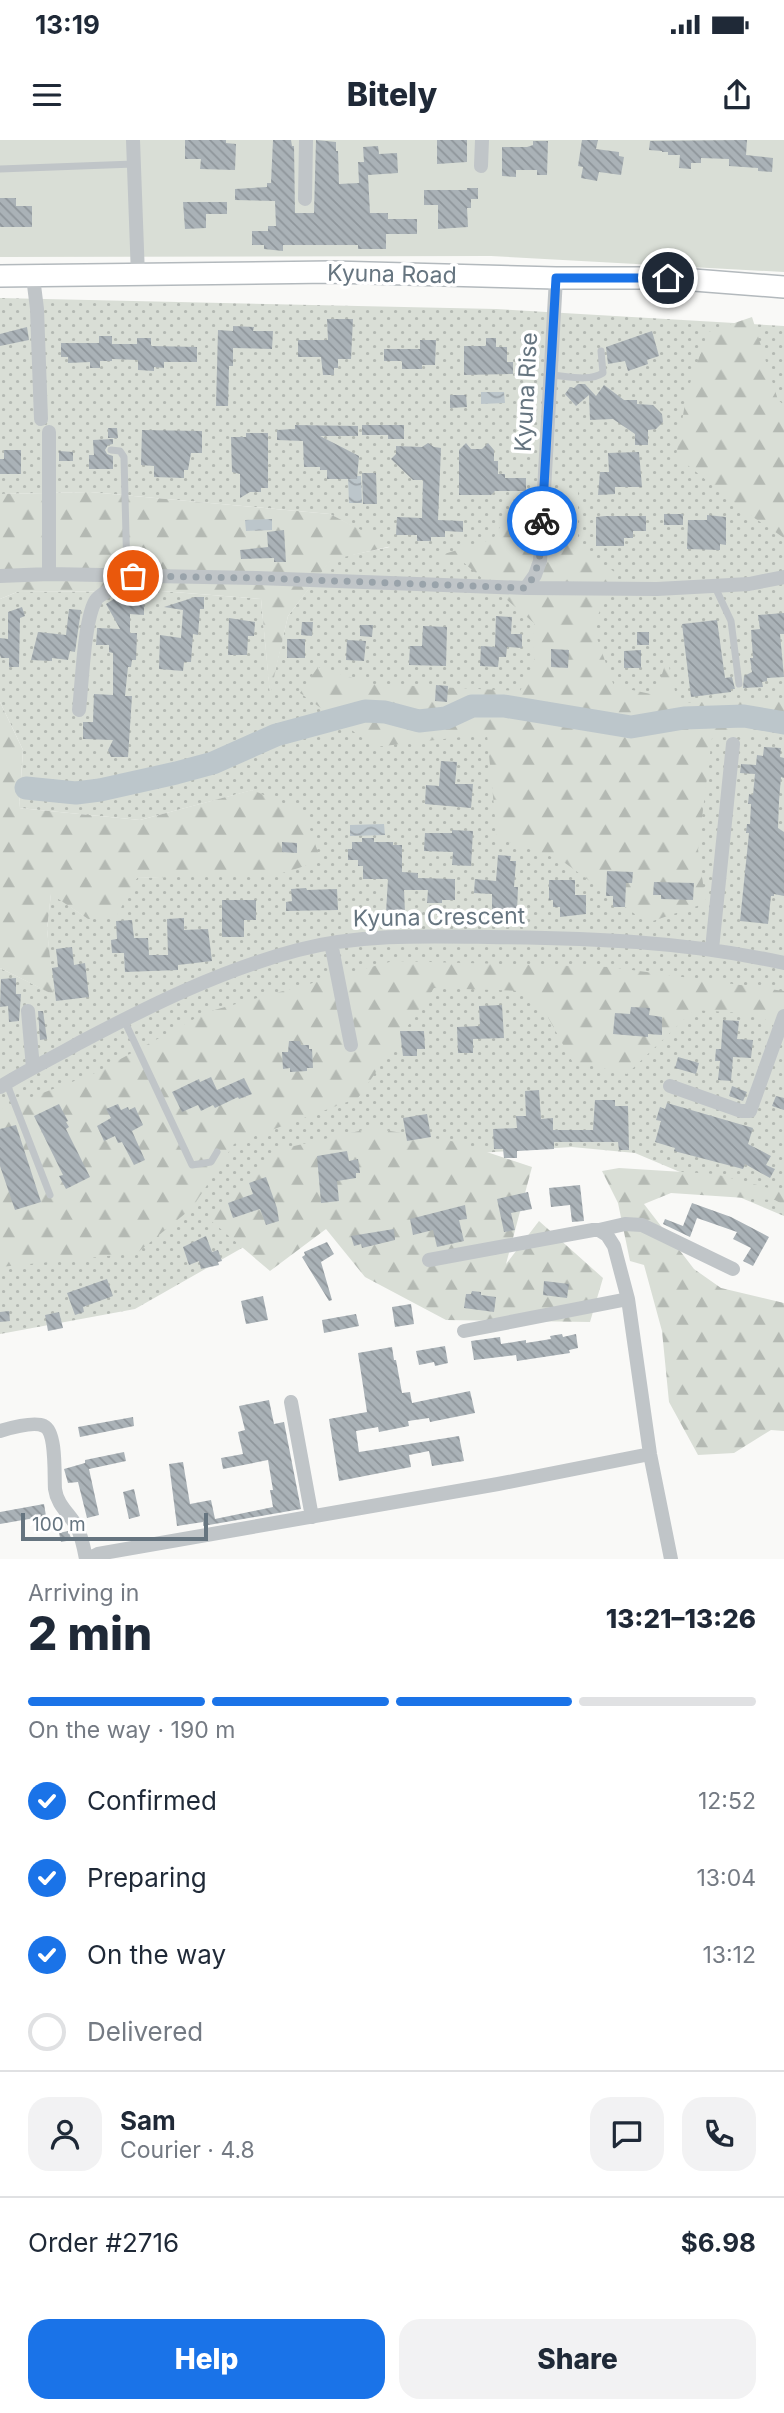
<!DOCTYPE html>
<html lang="en">
<head>
<meta charset="utf-8">
<style>
  :root { --surface:#fff; --page:#f2f2f3; --text:#1f2937; --muted:#747a83; --line:#e0e1e3; --accent:#1a73e8 }
  body { margin:0; font-family:Inter,sans-serif; background:var(--page); color:var(--text); height:100vh; display:flex; flex-direction:column; font-size:26px; white-space:nowrap }
  * { box-sizing:border-box; margin:0 }
  p { font-size:23px; color:var(--muted) }
  .icon { flex:none; width:38px; height:38px; fill:none; stroke:currentColor; stroke-width:2; stroke-linecap:round; stroke-linejoin:round }
  .map { position:relative; height:1419px; overflow:hidden }
  .side { display:flex; flex-direction:column; background:var(--surface); flex:1 }
  .side>* { flex:none }
  .scale { position:absolute; left:21px; bottom:18px; width:187px; box-sizing:border-box; padding-left:7px; border:4px solid #667580; border-top:0; font-size:19px; line-height:24px; white-space:nowrap; color:#667580; -webkit-text-stroke:5px #fff; paint-order:stroke }
  .pin { position:absolute; display:grid; place-items:center; width:60px; height:60px; color:#fff; margin:-30px; border:4px solid #fff; border-radius:50%; box-shadow:0 2px 7px #0007 }
  .courier { position:absolute; display:grid; place-items:center; width:70px; height:70px; margin:-35px; border:5px solid #1a73e8; border-radius:50%; background:#fff; color:#222; box-shadow:0 2px 9px #0007 }
  .summary em { font-style:normal; font-weight:800 }
  .summary div { display:flex; flex-direction:column-reverse }
  .summary { display:flex; align-items:center; justify-content:space-between; height:119px; padding:0 28px }
  h1 { font-size:46px; font-weight:800; line-height:52px }
  .bar { display:grid; grid-template-columns:repeat(4,1fr); gap:10px 7px; align-content:center; height:84px; padding:0 28px }
  .bar i { height:9px; border-radius:5px; background:var(--line) }
  .bar .active { background:var(--accent) }
  .bar p { grid-column:span 4 }
  .line { display:flex; align-items:center; gap:18px; padding:0 28px; border-top:2px solid var(--line) }
  .line div { flex:1 }
  .round { display:grid; place-items:center; flex:none; width:74px; height:74px; border-radius:21px; background:var(--page) }
  ol { padding:0 28px; list-style:none }
  li { display:flex; align-items:center; gap:21px; height:77px }
  li p { margin-inline-start:auto }
  li .icon { padding:7px; border-radius:50%; background:var(--accent); color:#fff; stroke-width:4 }
  li:last-child { color:var(--muted) }
  li i { width:38px; height:38px; border:4px solid var(--line); border-radius:50% }
  .button { display:flex; gap:14px; margin-top:auto; padding:14px 28px }
  .button a { flex:1; height:80px; border-radius:21px; background:var(--accent); color:#fff; font-size:28px; font-weight:800; line-height:80px; text-align:center }
  .button a+a { background:var(--page); color:var(--text) }
  .status { display:flex; justify-content:space-between; align-items:center; height:49px; padding:0 35px; background:var(--surface); direction:ltr }
  .status svg { height:19px; fill:currentColor }
  header { display:flex; justify-content:space-between; align-items:center; height:91px; padding:0 28px; background:var(--surface); font-size:32px; font-weight:800 }
  .map>svg:first-child { display:block }
  .grass { fill:url(#grass-dots) }
  .forest { fill:url(#forest-firs) }
  .garden { fill:#d9ded6 }
  .water { fill:url(#water-waves) }
  .lines { fill:none; stroke-linecap:round; stroke-linejoin:round }
  .river { stroke:#bcc6cb; stroke-width:23 }
  .building { fill:url(#building-back-hatch) }
  .secondary-casing { stroke:#b3b9bd; stroke-width:24 }
  .lane { stroke:#c0c5c8; stroke-width:7 }
  .street { stroke:#c0c5c8; stroke-width:14 }
  .secondary { stroke:#fff; stroke-width:21 }
  .done { stroke:#99a3aa; stroke-width:7; stroke-dasharray:0 12.6 }
  .route { stroke:#1a73e8; stroke-width:9 }
  .labels { text-anchor:middle; dominant-baseline:central; stroke-width:7; stroke-linejoin:round; paint-order:stroke }
  .street-label { font-size:23px; fill:#667580; stroke:#fff }
</style>
</head>
<body>
<div class="status"><b>13:19</b><svg viewBox="0 0 49 12"><path d="M0 12V9h3v3zM5 12V6h3v6zM10 12V3h3v9zM15 12V0h3v12zM26 1h20v11H26zM47 4h2v5h-2z"/></svg></div>
<header><svg class="icon" aria-label="menu" viewBox="0 0 24 24"><path d="M4 6h16M4 12h16M4 18h16"/></svg>Bitely<svg class="icon" aria-label="share" viewBox="0 0 24 24"><path d="M12 15V3M7 8l5-5 5 5M5 13v7h14v-7"/></svg></header>
<div class="map">
<svg width="784" height="1419" viewBox="0 0 784 1419">
  <defs>
    <pattern id="grass-dots" width="8" height="8" patternUnits="userSpaceOnUse" patternTransform="scale(1.75)"><rect width="8" height="8" fill="#d9ded6"/><path d="M2 2h.1M6 6h.1" fill="none" stroke="#b4b9b3" stroke-width="1.8" stroke-linecap="round"/></pattern>
    <pattern id="forest-firs" width="22" height="20" patternUnits="userSpaceOnUse" patternTransform="scale(1.75)"><rect width="22" height="20" fill="#d9ded6"/><path d="M5 1l3.5 6h-7zM16 11l3.5 6h-7z" fill="#b4b9b3"/></pattern>
    <pattern id="water-waves" width="16" height="10" patternUnits="userSpaceOnUse" patternTransform="scale(1.75)"><rect width="16" height="10" fill="#bcc6cb"/><path d="M0 5q4-4 8 0t8 0" fill="none" stroke="#9da5aa"/></pattern>
    <pattern id="building-back-hatch" width="6" height="6" patternUnits="userSpaceOnUse" patternTransform="scale(1.75)"><rect width="6" height="6" fill="#aab2b7"/><path d="M-1 5l2 2M0 0l6 6M5-1l2 2" fill="none" stroke="#8e959a"/></pattern>
  </defs>
  <rect width="100%" height="100%" fill="#f9f9f7"/>
  <path class="grass" d="M0,158L496,169L784,186V1076L635,1013L572,1007L446,1015L300,1075L135,1169L0,1194V828L53,854L47,789L51,753L88,779L137,738L204,735L253,650L140,680L19,668L23,610L0,562V459L17,452L161,451L261,459L270,552L288,476L331,419L390,407L330,374L90,352L0,354Z"/>
  <path class="forest" d="M752,177L778,260L784,265V398L750,375L676,316L687,252L708,192Z
    M578,345V407L616,433L593,487L614,546L655,555L667,519L678,563L784,558V591L712,598L698,710L706,763L647,783L561,720L497,698L487,594L375,607L300,553L318,527L372,544L520,551L534,523V483L463,422L428,419L493,399L504,380Z
    M90,352L330,374L392,406L331,420L288,476L270,555L261,459L161,451L17,452L0,459V354Z
    M0,562L23,610L19,668L140,680L252,650L304,672L321,721L279,734L137,738L116,777L88,779L51,754L47,789L54,855L0,828Z
    M393,821L610,827L784,851V894L758,874L694,870L627,934L572,921L544,870L521,851L434,848L358,958L234,1004L192,1068L137,1113L0,1127V969L93,934L207,872Z
    M372,988L457,1002L532,1027L506,1124L539,1081L603,1138L590,1182L446,1180L365,1137L326,1089L270,1131L210,1080L277,1010Z
    M619,1028L715,1034L784,1052V1065L775,1060L671,1053L644,1064L694,1129L721,1148L784,1163V1291L771,1290L734,1313L698,1315L669,1262L662,1191L644,1125L630,1121L618,1063L602,1031Z"/>
  <path class="garden" d="M0,0H784V132L491,116L0,117Z"/>
  <path class="water" d="M481,252H504L505,263L481,264Z
    M348,336H361L362,363H349Z
    M272,379V390L246,391L245,380Z
    M384,684L385,695L350,696V685Z"/>
  <g class="lines">
    <path class="river" d="M26,648L76,653L100,650L176,633L213,623L276,595L365,571L385,572L419,581L446,578L472,566H504L631,587L684,578L744,576L784,583"/>
  </g>
  <path class="building" d="M185,0H226V3L236,4L235,30L200,29L201,19H185Z
    M273,0H291L292,6H294L295,73H314L316,0L336,2V11H338L339,44L359,43L358,22H364L363,7L378,6L379,14L397,13L398,33L368,35L370,73H388V79H417V94H386V109H358V105H283V111L264,109V105H252V91H268V86H276L275,61L235,60V49L267,47V43H271Z
    M437,0H467V22L437,24Z
    M582,0H598L596,9L619,12V16L624,17L621,35L599,32L597,41L581,38L583,27L578,26Z
    M747,0L746,15L773,18L772,32L758,31V28L729,26V19L701,18V23H691V29L679,28L680,15H668V12H662V11L649,10L650,1Z
    M533,1H548L547,35H537V30H516V37L502,36V7H527L533,5Z
    M467,48H478V59H471V68H467L468,87L438,89V65H424V50H467Z
    M0,58H16V66H32V87H0Z
    M183,62H227V74H206V88L185,89Z
    M327,179H353L351,219H338V228H334V235H323L321,217H298V200H328Z
    M233,186L254,187L253,191H273L272,209L233,208V226H229L228,266H216L218,190L233,191Z
    M27,187L29,200L0,206V194Z
    M652,191L659,216L647,220L648,224L628,231L625,221L608,224L606,207Z
    M99,196H112V204H137V198H151V206L197,207V222H164V228L154,227V231L138,230V220L112,219V221H100V228H90V222L68,223V217H61V203H99Z
    M486,198H496V207H507V222H513V234L464,235V206H486Z
    M420,200H436L435,225H422V229H402V221H384V209H420Z
    M578,244H585L596,256L604,245L624,260H637V264L653,265L662,274L663,282L656,289L648,290V305H635V294L613,279L590,280L589,255L576,266L565,254L570,247L574,248Z
    M450,255H466L467,267L450,268Z
    M295,285L358,286V296H320L359,316L357,339H327V330H320V327H304L303,301L277,300V290L295,289Z
    M362,285H404V299H388V295H362Z
    M108,288H117L118,298H108Z
    M142,290L202,291V313H191L188,330H184V338L154,337V326L141,325Z
    M246,293H268V348H261V352H250L240,358V334L232,332L231,297H246Z
    M113,299V304L108,305L105,310L107,314L113,316V329H89V315H94L93,300Z
    M428,303L434,307L441,308L438,380L463,381V392L445,391V397H431V401H417V395H396L397,377L422,378L423,340H413L391,319L396,314V306L422,307Z
    M466,303L471,309H482L488,303L494,310V321H498V334H505V338H526V351H495L491,355H459V310Z
    M4,310H21V334H0V319H4Z
    M59,311L73,312V321H59Z
    M639,312L642,347H615V354L598,355L600,332H609L608,313Z
    M362,333H376L377,364H363Z
    M664,374H683V385H664Z
    M707,375L726,377V405L720,404V410L687,409L688,380H707Z
    M605,376H646V391H633V398H624V406H596V377Z
    M284,390L286,422H274V418L241,419L240,410L268,407L267,392Z
    M120,455L121,457L144,458V475L130,474V493H137L136,520H132L131,527H128L125,556H132L128,617H111L108,610L113,600L83,599V582H93L94,554L113,555V513L109,512V505H96L97,490V488L120,489L106,464Z
    M195,457H204V469H200L198,495L193,494L191,522H184L183,531L159,529L160,495L181,498L183,470L164,467Z
    M22,467L25,476L20,478L19,527H9V518H1L0,515V498L8,499V472Z
    M69,469L81,470L75,512L70,511L68,520L52,518V521L31,520L38,492L66,495Z
    M784,473V494H780L784,537L767,538V541L762,542L763,547L743,548L744,536L752,532L750,518H753L751,490L760,489L758,475Z
    M496,476L512,477L511,494H522V508L507,507L506,517H499L498,527L480,526L481,506L495,507Z
    M229,478L255,482L254,496H248L247,515H228Z
    M717,480L725,538L732,537L735,549H731V552L691,557L682,484Z
    M302,482H313L312,496L301,495Z
    M360,485H373L372,497L360,496Z
    M423,486L447,487L446,526L409,525L410,506H422Z
    M637,492H649V505H637Z
    M287,499H305V518H287Z
    M347,500L366,501L364,521L346,520Z
    M551,509L569,510L568,528L551,527Z
    M641,510V528H624V511Z
    M436,545L448,546L447,562L435,561Z
    M764,607L781,608L780,617L784,618V638L781,637L779,661L778,688L784,692V756L774,754V756H771L768,784L740,781L749,693H746L747,684H750L751,664H748L749,654L753,655L755,634L740,633L741,624L756,625L757,615L763,616Z
    M441,621L457,622L455,644H473L471,668L425,664L426,645L439,646Z
    M452,690L473,691L471,726L452,725L453,712L424,711L425,693H452Z
    M362,698H374V702H393V705H402V732L418,733V738L455,739V760H442V763H427L428,750H404L405,773H386L388,739H363V726H358V720H348V709H352V702H362Z
    M282,702L297,703V713L282,712Z
    M498,715L511,716L510,721H516L514,747H518L517,771L492,770V754L474,753L475,739L496,741Z
    M607,731L633,732L632,743H626L625,767H613V756H606Z
    M549,740H575V755H586V774L560,777V767H553V760H549Z
    M654,742L694,743L693,760L661,759V755H653Z
    M306,748L307,750L337,749L338,770L286,771V762L292,761L291,749Z
    M222,760H256V780H244V797H222Z
    M184,778V790L208,789L212,821L178,825V830L125,832L124,813H112L111,800L117,799L116,781L132,780L134,798H148L149,815H168L167,779Z
    M72,807L74,825L85,823L89,857L56,861L52,828L58,827L56,809Z
    M16,838V854H21L19,881L9,882L8,866L0,867L1,839Z
    M502,865L504,898L473,899V913H458L457,887L480,886L479,866Z
    M631,867L650,868L649,875L662,877V895L648,894V897L613,894L615,873L630,874Z
    M38,871H43L47,899L40,900Z
    M723,880L739,881L737,899L753,900L751,918L733,917L731,941L718,940L720,921H715L716,909H721Z
    M400,891H424L425,909H417V916H403Z
    M289,901H300L301,905H309V909H312L313,928H307V931L290,932V928L283,929L282,912H288Z
    M678,917L699,923L696,934L675,928Z
    M211,937L217,950L244,938L252,954L239,959L238,957L215,968L213,965L201,971L198,965L182,972L172,952L199,939L200,942Z
    M732,946L747,952L743,961L729,956Z
    M539,950L541,979L553,978V990H593L595,960H615V966H628L629,1010H619L618,1002H554V1009L517,1011V1018H504L503,1009H494L493,989L517,988L516,976H526L525,951Z
    M776,956L784,958V970L772,966Z
    M667,963L753,988L748,1004L771,1016L766,1025L775,1029L770,1038L745,1024L743,1029L674,1011L675,1008L655,1002L661,981L656,980L660,967L665,969Z
    M59,964L68,981L66,982L69,987L66,989L90,1037L66,1049L59,1036L63,1035L34,976Z
    M118,964L121,970L128,967L129,970L135,967L143,985L132,991L145,1020L134,1025L122,1002L118,1003L115,996L104,1001L97,986L111,978L106,969Z
    M427,974L431,997L407,1001L403,978Z
    M16,985L41,1062L15,1070L0,1026V989Z
    M347,1011L349,1021L358,1019L360,1033H356V1038L337,1041L339,1061L321,1063L317,1016Z
    M266,1037L277,1068L279,1081L266,1085L260,1069L233,1078L228,1063L253,1054L249,1043Z
    M580,1045L584,1081L572,1082L570,1065L551,1067L549,1048Z
    M528,1052L532,1069L511,1073L515,1090L504,1092L497,1059Z
    M692,1063L731,1077L769,1097L753,1126L743,1121L751,1108L733,1099L737,1092L697,1078L690,1097L663,1084L665,1079L683,1086Z
    M465,1065L467,1079L459,1080L464,1101L437,1107L433,1090L413,1095L410,1079Z
    M394,1089L395,1100L362,1108L361,1104L354,1106L351,1096Z
    M206,1096L212,1112L218,1110L222,1121L218,1122L219,1125L201,1129L199,1121L189,1125L183,1107Z
    M327,1102L334,1114L321,1122L332,1160L329,1161L302,1117L305,1115L304,1112Z
    M107,1139L113,1156L83,1167L84,1172L75,1175L67,1153Z
    M544,1141L569,1144L567,1158L543,1155Z
    M472,1151L481,1152V1155L496,1157L494,1172L464,1168L466,1154H471Z
    M263,1156L268,1180L246,1184L241,1161Z
    M411,1164L414,1184L395,1187L392,1167Z
    M9,1171L10,1181L0,1182V1172Z
    M59,1172L63,1188L48,1191L45,1175Z
    M356,1174L359,1186L324,1193L322,1180Z
    M562,1194L563,1197L576,1194L578,1208L569,1210L570,1213L517,1221L516,1215L474,1220L471,1201L500,1197L501,1204L526,1200V1203L551,1199L550,1196Z
    M445,1206L448,1223L435,1226L434,1222L419,1225L416,1211Z
    M392,1207L394,1220H396L402,1253L410,1252L412,1263L470,1251L475,1273L430,1282L429,1278L408,1281L409,1286L379,1292L378,1287L356,1291L359,1312L459,1296L464,1321L432,1326L429,1311L409,1315L411,1327L339,1341L329,1279L367,1272L358,1213Z
    M269,1260L274,1284L284,1282L301,1369L203,1386V1382L177,1386L169,1324L183,1322L190,1364L211,1360L215,1379L273,1367L270,1350H273L268,1320L223,1329L221,1318L243,1314L238,1292L245,1290L239,1266Z
    M133,1277L134,1286L80,1297L78,1287Z
    M124,1312L126,1321L89,1329L99,1375L87,1378L78,1342L68,1343L64,1329L85,1323V1320Z
    M134,1349L140,1376L129,1379L123,1352Z
    M44,1364L46,1376L0,1384V1372Z
    M68,1391L72,1400L61,1402L59,1393Z"/>
  <g class="lines">
    <defs>
      <path id="secondary" d="M0,136L332,132L556,138H668L784,147"/>
    </defs>
    <use href="#secondary" class="secondary-casing"/>
    <path class="lane" d="M0,29L134,24
      M550,235C567,236 589,242 603,233L601,211
      M111,310L120,311L124,317L127,435
      M715,447L731,481L739,544
      M124,880L192,1025L211,1022L217,1012
      M7,944L50,1055"/>
    <path class="street" d="M133,0L138,136
      M481,26L482,0
      M305,59L306,0
      M33,137L37,169L41,279
      M49,434V292
      M0,436L49,434L257,438L526,448L657,449L749,444L784,437
      M526,448L535,435L540,421L556,138
      M79,570C82,545 84,478 96,460C98,455 125,441 133,436
      M331,803L351,905
      M712,809L733,604
      M28,871L33,928
      M670,946L741,971H750L784,876
      M0,947C25,931 53,918 79,903C149,866 221,830 298,810C360,794 425,796 488,797C589,798 685,801 784,823
      M599,1090L625,1084L642,1085L733,1129
      M429,1120L593,1090H599L607,1095L614,1106L628,1159L650,1314L671,1419
      M464,1191L628,1159
      M291,1262L312,1377
      M0,1291C10,1288 34,1281 44,1286C57,1292 54,1337 55,1349C57,1365 70,1374 77,1387C82,1397 84,1408 86,1419
      M88,1419L98,1414L498,1344L650,1314"/>
    <use href="#secondary" class="secondary"/>
  </g>
  <g class="lines">
    <path class="done" d="M133,436L257,438L526,448C542,427 541,406 542,381"/>
    <path class="route" d="M542,381L556,138H668"/>
  </g>
  <g class="labels">
    <g class="street-label">
      <text transform="translate(392 134) rotate(1)">Kyuna Road</text>
      <text transform="translate(526 252) rotate(-87)">Kyuna Rise</text>
      <text transform="translate(439 777) rotate(-1)">Kyuna Crescent</text>
    </g>
  </g>
</svg>
<div class="scale">100 m</div>
<div class="pin" style="left:133px;top:436px;background:#ea580c"><svg class="icon" aria-label="bag" viewBox="0 0 24 24"><path d="M5 8h14l-1 12H6zM9 8a3 3 0 0 1 6 0"/></svg></div>
<div class="pin" style="left:668px;top:138px;background:#1f2937"><svg class="icon" aria-label="home" viewBox="0 0 24 24"><path d="M3 11l9-7 9 7M6 9v11h12V9"/></svg></div>
<div class="courier" style="left:542px;top:381px"><svg class="icon" aria-label="bike" viewBox="0 0 24 24"><circle cx="6" cy="16" r="4"/><circle cx="18" cy="16" r="4"/><path d="M6 16l4-8h5l3 8M10 8l3 8H6M13 5h3"/></svg></div>
</div>
<section class="side">
<div class="summary"><div><h1>2 min</h1><p>Arriving in</p></div><em>13:21–13:26</em></div>
<div class="bar"><i class="active"></i><i class="active"></i><i class="active"></i><i></i><p>On the way · 190 m</p></div>
<ol>
<li><svg class="icon" aria-label="check" viewBox="0 0 24 24"><path d="M5 12l5 5 9-10"/></svg>Confirmed<p>12:52</p></li>
<li><svg class="icon" aria-label="check" viewBox="0 0 24 24"><path d="M5 12l5 5 9-10"/></svg>Preparing<p>13:04</p></li>
<li><svg class="icon" aria-label="check" viewBox="0 0 24 24"><path d="M5 12l5 5 9-10"/></svg>On the way<p>13:12</p></li>
<li><i></i>Delivered</li>
</ol>
<div class="line" style="height:126px"><a class="round"><svg class="icon" aria-label="person" viewBox="0 0 24 24"><circle cx="12" cy="8" r="4"/><path d="M4 21q1-7 8-7t8 7"/></svg></a><div><b>Sam</b><p>Courier · 4.8</p></div><a class="round"><svg class="icon" aria-label="chat" viewBox="0 0 24 24"><path d="M4 5h16v11H9l-5 4z"/></svg></a><a class="round"><svg class="icon" aria-label="phone" viewBox="0 0 24 24"><path d="M5 4h4l2 5-3 2q2 4 5 5l2-3 5 2v4C11 20 4 13 5 4z"/></svg></a></div>
<div class="line" style="height:91px"><div>Order #2716</div><b>$6.98</b></div>
<div class="button"><a>Help</a><a>Share</a></div>
</section>
</body>
</html>
